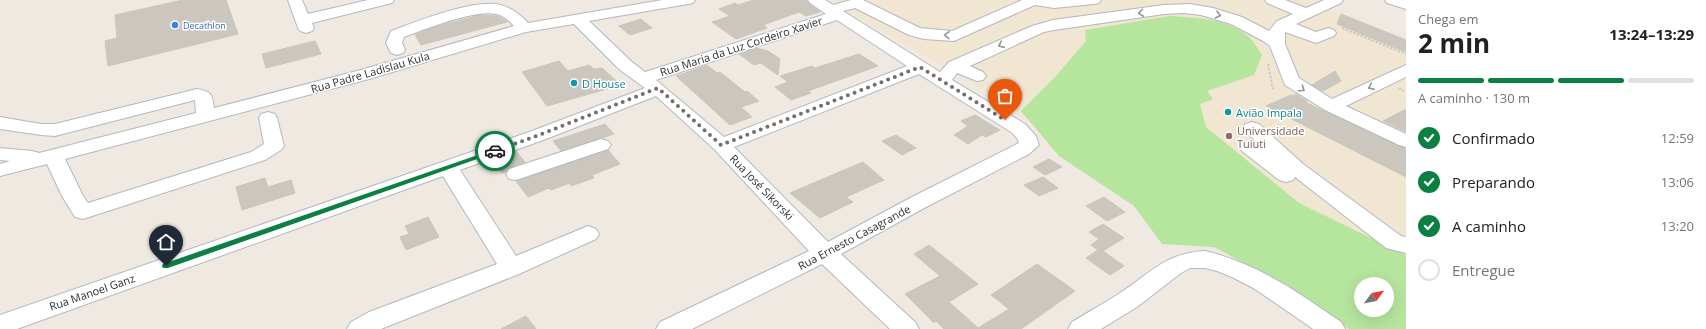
<!DOCTYPE html>
<html lang="pt">
<head>
<meta charset="utf-8">
<style>
  :root { --surface:#fff; --page:#f2f2f2; --text:#202124; --muted:#757577; --line:#e0e0e0; --accent:#0b8043 }
  body { margin:0; font-family:"Open Sans",sans-serif; background:var(--page); color:var(--text); height:100vh; display:flex; flex-direction:column; font-size:15px; white-space:nowrap }
  * { box-sizing:border-box; margin:0 }
  p { font-size:13px; color:var(--muted) }
  .icon { flex:none; width:22px; height:22px; fill:none; stroke:currentColor; stroke-width:2; stroke-linecap:round; stroke-linejoin:round }
  .map { position:relative; flex:1; overflow:hidden }
  .side { display:flex; flex-direction:column; background:var(--surface); width:300px }
  .side>* { flex:none }
  .needle { width:26px; rotate:58deg }
  .tools { position:absolute; left:1354px; top:277px; display:grid; gap:8px }
  .tools a { display:grid; place-items:center; width:40px; height:40px; border-radius:50%; background:var(--surface); box-shadow:0 4px 16px #0002; font-size:20px }
  .pin { position:absolute; display:grid; place-items:center; width:34px; height:34px; color:#fff; margin:-41px -17px; border-radius:50% 50% 50% 0; rotate:-45deg; box-shadow:0 0 4px #0007 }
  .pin .icon { rotate:45deg }
  .courier { position:absolute; display:grid; place-items:center; width:40px; height:40px; margin:-20px; border:3px solid #0b8043; border-radius:50%; background:#fff; color:#222; box-shadow:0 1px 5px #0007 }
  .summary em { font-style:normal; font-weight:700 }
  .summary div { display:flex; flex-direction:column-reverse }
  .summary { display:flex; align-items:center; justify-content:space-between; height:68px; padding:0 12px }
  h1 { font-size:26px; font-weight:700; line-height:30px }
  .bar { display:grid; grid-template-columns:repeat(4,1fr); gap:6px 4px; align-content:center; height:48px; padding:0 12px }
  .bar i { height:5px; border-radius:3px; background:var(--line) }
  .bar .active { background:var(--accent) }
  .bar p { grid-column:span 4 }
  ol { padding:0 12px; list-style:none }
  li { display:flex; align-items:center; gap:12px; height:44px }
  li p { margin-inline-start:auto }
  li .icon { padding:4px; border-radius:50%; background:var(--accent); color:#fff; stroke-width:4 }
  li:last-child { color:var(--muted) }
  li i { width:22px; height:22px; border:2px solid var(--line); border-radius:50% }
  main { display:flex; flex:1; min-height:0 }
  .map>svg:first-child { display:block }
  .education { fill:#f0e6d1; fill-rule:evenodd }
  .green { fill:#b6e59e; fill-rule:evenodd }
  .building { fill:#cbc7bf; stroke:#cbc5ba }
  .lines { fill:none; stroke-linecap:round; stroke-linejoin:round }
  .minor-casing { stroke:#b4b7c1; stroke-width:2 }
  .path { stroke:#c9c9c9; stroke-width:2; stroke-dasharray:2.5 1.5; stroke-linecap:butt }
  .minor { fill:#fff; fill-rule:evenodd }
  .oneway { stroke:#969696 }
  .route { fill:#0b8043 }
  .done { stroke:#726f6d; stroke-width:4; stroke-dasharray:0 7.2 }
  .shop-dot { fill:#3f7fe0; stroke:#fff; stroke-width:1.5 }
  .culture-dot { fill:#0f9aa8; stroke:#fff; stroke-width:1.5 }
  .education-dot { fill:#8d6e63; stroke:#fff; stroke-width:1.5 }
  .labels { text-anchor:middle; dominant-baseline:central; stroke-width:3; stroke-linejoin:round; paint-order:stroke }
  .far-shop-label { font-size:9px; fill:#366cbe; stroke:#fff; text-anchor:start }
  .street-label { font-size:11px; fill:#2e2e2e; stroke:#fff }
  .culture-label { font-size:11px; fill:#0d838f; stroke:#fff; text-anchor:start }
  .education-label { font-size:11px; fill:#785e54; stroke:#fff; text-anchor:start }
</style>
</head>
<body>
<main>
<div class="map">
<svg width="1406" height="329" viewBox="0 0 1406 329">
  <rect width="100%" height="100%" fill="#efe9e1"/>
  <path class="education" d="M836,0H1305L1406,40V329H1379L1116,177L990,94L856,16ZM1361,284H1387V310H1361Z"/>
  <path class="green" d="M1170,16C1197,18 1228,18 1249,37C1254,42 1258,49 1262,55L1254,75L1207,91L1213,99L1200,104L1206,127L1299,203L1406,255V329H1349L1293,290L1214,247L1162,244L1134,206L1059,156L1021,111L1056,76L1086,41L1085,30ZM1361,284H1387V310H1361Z"/>
  <path class="building" d="M183,0H226L238,34L108,66L105,41L117,38L115,15Z
    M754,0H806L809,4L820,12L806,16L799,12L763,25L767,28L736,39L712,22L730,16L719,9L735,3L738,5Z
    M1341,14L1406,40V52L1337,24Z
    M480,15L498,16L507,22L421,45L415,35L434,27Z
    M641,19L652,28L630,35L619,26Z
    M315,41L321,54L266,68L262,54Z
    M756,48L768,51L780,59L778,75L761,63L754,65L739,54Z
    M859,54L878,66L808,91L811,93L791,100L775,87L788,82L780,76L812,66L815,68Z
    M559,61L568,71L589,65L594,69L602,68L621,85L547,106L522,72Z
    M707,65L717,73L720,72L745,92L747,91L759,101L741,107L752,117L730,125L676,76Z
    M1335,71L1341,81L1323,91L1312,85Z
    M1296,94L1307,101L1305,102L1324,111L1398,146L1406,148V177L1266,106L1291,95L1293,96Z
    M1406,109V132L1383,121Z
    M975,115L1000,130L986,137L982,135L968,144L954,135L968,126L961,121Z
    M605,124L614,134L561,151L553,141Z
    M896,135L916,148L902,155L882,141Z
    M608,150L620,164L592,175L594,178L571,186L570,183L551,190L549,188L528,197L516,181Z
    M516,151L525,162L509,168L505,172L502,173L492,160Z
    M1049,159L1062,167L1045,175L1033,167Z
    M863,162L884,180L846,197L853,202L820,218L790,193Z
    M1043,177L1058,188L1039,196L1024,185Z
    M265,178L268,187L291,180L295,193L242,210L236,187Z
    M1104,197L1125,212L1107,221L1086,206Z
    M428,217L439,237L406,250L400,237L409,234L405,226Z
    M1103,224L1124,238L1103,251L1124,266L1110,275L1086,258L1098,250L1091,245L1099,239L1089,232Z
    M929,245L978,284L949,302L978,328L1009,309L991,295L1037,264L1075,291L1021,329H944L936,321L934,323L905,294L940,276L914,254Z
    M526,316L536,329H501Z"/>
  <g class="lines">
    <defs>
      <path id="minor" d="M288,0H302L308,14L368,0H394L392,3L312,23L314,28L312,31L306,33L300,31L298,28Z
        M662,0H695L693,3L688,4L589,21L632,62L645,72L826,14L810,3L808,0H825L833,5L851,0H863L920,28L952,31L1022,0H1101L1099,3L1094,4L1054,8L1035,5L954,41L924,39L909,35L855,8L843,11L940,72L949,62L1032,26L1053,20L1164,5L1190,4L1213,8L1242,17L1269,31L1277,21L1293,14L1267,3L1265,0H1285L1306,8L1324,0H1343L1341,3L1296,24L1316,32L1328,28L1334,30L1336,33L1334,36L1316,43L1285,32V44L1299,78L1332,99L1406,65V77L1346,106L1406,134V147L1399,145L1325,110L1285,85L1270,46L1263,41L1231,24L1201,15L1184,13L1164,14L1054,30L1044,32L970,66L983,72L986,76L983,80L977,81L957,73L952,80L1025,124L1036,136L1039,145L1029,154L926,207L841,254L915,322L919,329H890L822,264L692,329H656L660,322L809,251L714,149L656,96L546,139L460,170L516,256L588,226L596,229L599,234L596,239L519,274L381,329H347L351,322L369,312L497,264L443,176L17,329H0V315L532,131L645,88L620,70L574,24L526,32L369,79L65,159L82,194L88,203L251,152L264,144L259,118L261,114L268,112L275,114L277,118L284,146L281,150L265,160L83,219L75,217L62,196L47,164L0,176V164L10,161L0,160V148L32,151L39,153L196,113L195,100L55,136L41,135L0,129V117L41,124H55L197,89C212,92 212,94 214,108L357,71L514,26C509,21 503,15 496,14C476,9 425,29 404,37L402,43L405,50L403,53L397,55L391,53L386,43L391,31C418,21 468,1 496,4C509,6 519,13 528,23ZM837,20L907,66L724,137L656,80ZM919,74L1011,132L1017,138L1019,143L912,197L828,242L734,147Z
        M1385,0H1406V9L1387,3Z
        M1252,122L1259,124L1303,164L1401,236L1406,237V253L1386,248L1295,177L1293,180L1286,182L1279,180L1242,151L1239,147L1242,143C1250,141 1254,142 1261,147L1243,128L1245,124Z
        M601,139L608,141L611,145L608,149L516,180L509,179L506,174L509,169Z
        M1205,251C1256,263 1298,292 1341,322L1345,329H1313L1255,289L1234,278L1217,271L1205,268H1190L1181,273L1137,307L1101,329H1068L1072,322C1088,312 1105,303 1120,293C1151,273 1165,253 1205,251Z"/>
    </defs>
    <use href="#minor" class="minor-casing"/>
    <path class="path" d="M1342,28L1406,54
      M1268,64L1273,89
      M1399,88L1404,91"/>
    <use href="#minor" class="minor"/>
  </g>
  <defs><path id="oneway-chevron" d="M-2-3.5L2.5 0L-2 3.5" fill="none" stroke-width="1.6" stroke-linecap="round" stroke-linejoin="round"/></defs>
  <g class="oneway">
    <use href="#oneway-chevron" transform="translate(1141 13) rotate(172)"/>
    <use href="#oneway-chevron" transform="translate(1218 15) rotate(13)"/>
    <use href="#oneway-chevron" transform="translate(947 35) rotate(-177)"/>
    <use href="#oneway-chevron" transform="translate(1001 45) rotate(156)"/>
    <use href="#oneway-chevron" transform="translate(1371 87) rotate(154)"/>
    <use href="#oneway-chevron" transform="translate(1302 89) rotate(34)"/>
  </g>
  <path class="route" d="M495,149H497V152L168,268H163L162,266L163,264Z"/>
  <g class="lines">
    <path class="done" d="M495,151L539,135L658,88L721,145L920,67L1005,120"/>
  </g>
  <circle class="shop-dot" cx="175" cy="25" r="4"/>
  <g class="culture-dot">
    <circle cx="574" cy="83" r="4"/>
    <circle cx="1228" cy="112" r="4"/>
  </g>
  <circle class="education-dot" cx="1229" cy="136" r="4"/>
  <g class="labels">
    <g class="far-shop-label">
      <text x="183" y="25">Decathlon</text>
    </g>
    <g class="street-label">
      <text transform="translate(741 46) rotate(-18)">Rua Maria da Luz Cordeiro Xavier</text>
      <text transform="translate(370 72) rotate(-16)">Rua Padre Ladislau Kula</text>
      <text transform="translate(762 187) rotate(46)">Rua José Sikorski</text>
      <text transform="translate(854 237) rotate(-28)">Rua Ernesto Casagrande</text>
      <text transform="translate(92 292) rotate(-19)">Rua Manoel Ganz</text>
    </g>
    <g class="culture-label">
      <text x="582" y="83">D House</text>
      <text x="1236" y="112">Avião Impala</text>
    </g>
    <g class="education-label">
      <text x="1237" y="130">Universidade<tspan x="1237" dy="13">Tuiuti</tspan></text>
    </g>
  </g>
</svg>
<div class="tools">
<a><svg class="needle" viewBox="-14 -14 28 28"><path d="M0-13l5 13h-10z" fill="#e53935"/><path d="M0 13l5-13h-10z" fill="#757577"/></svg></a>
</div>
<div class="pin" style="left:1005px;top:120px;background:#ea580c"><svg class="icon" aria-label="bag" viewBox="0 0 24 24"><path d="M5 8h14l-1 12H6zM9 8a3 3 0 0 1 6 0"/></svg></div>
<div class="pin" style="left:166px;top:266px;background:#1f2937"><svg class="icon" aria-label="home" viewBox="0 0 24 24"><path d="M3 11l9-7 9 7M6 9v11h12V9"/></svg></div>
<div class="courier" style="left:495px;top:151px"><svg class="icon" aria-label="car" viewBox="0 0 24 24"><path d="M5 17H2v-5l4-1 3-4h7l3 4 3 1v5h-3M9 17h6M6 11h13"/><circle cx="7" cy="17" r="2"/><circle cx="17" cy="17" r="2"/></svg></div>
</div>
<section class="side">
<div class="summary"><div><h1>2 min</h1><p>Chega em</p></div><em>13:24–13:29</em></div>
<div class="bar"><i class="active"></i><i class="active"></i><i class="active"></i><i></i><p>A caminho · 130 m</p></div>
<ol>
<li><svg class="icon" aria-label="check" viewBox="0 0 24 24"><path d="M5 12l5 5 9-10"/></svg>Confirmado<p>12:59</p></li>
<li><svg class="icon" aria-label="check" viewBox="0 0 24 24"><path d="M5 12l5 5 9-10"/></svg>Preparando<p>13:06</p></li>
<li><svg class="icon" aria-label="check" viewBox="0 0 24 24"><path d="M5 12l5 5 9-10"/></svg>A caminho<p>13:20</p></li>
<li><i></i>Entregue</li>
</ol>
</section>
</main>
</body>
</html>
